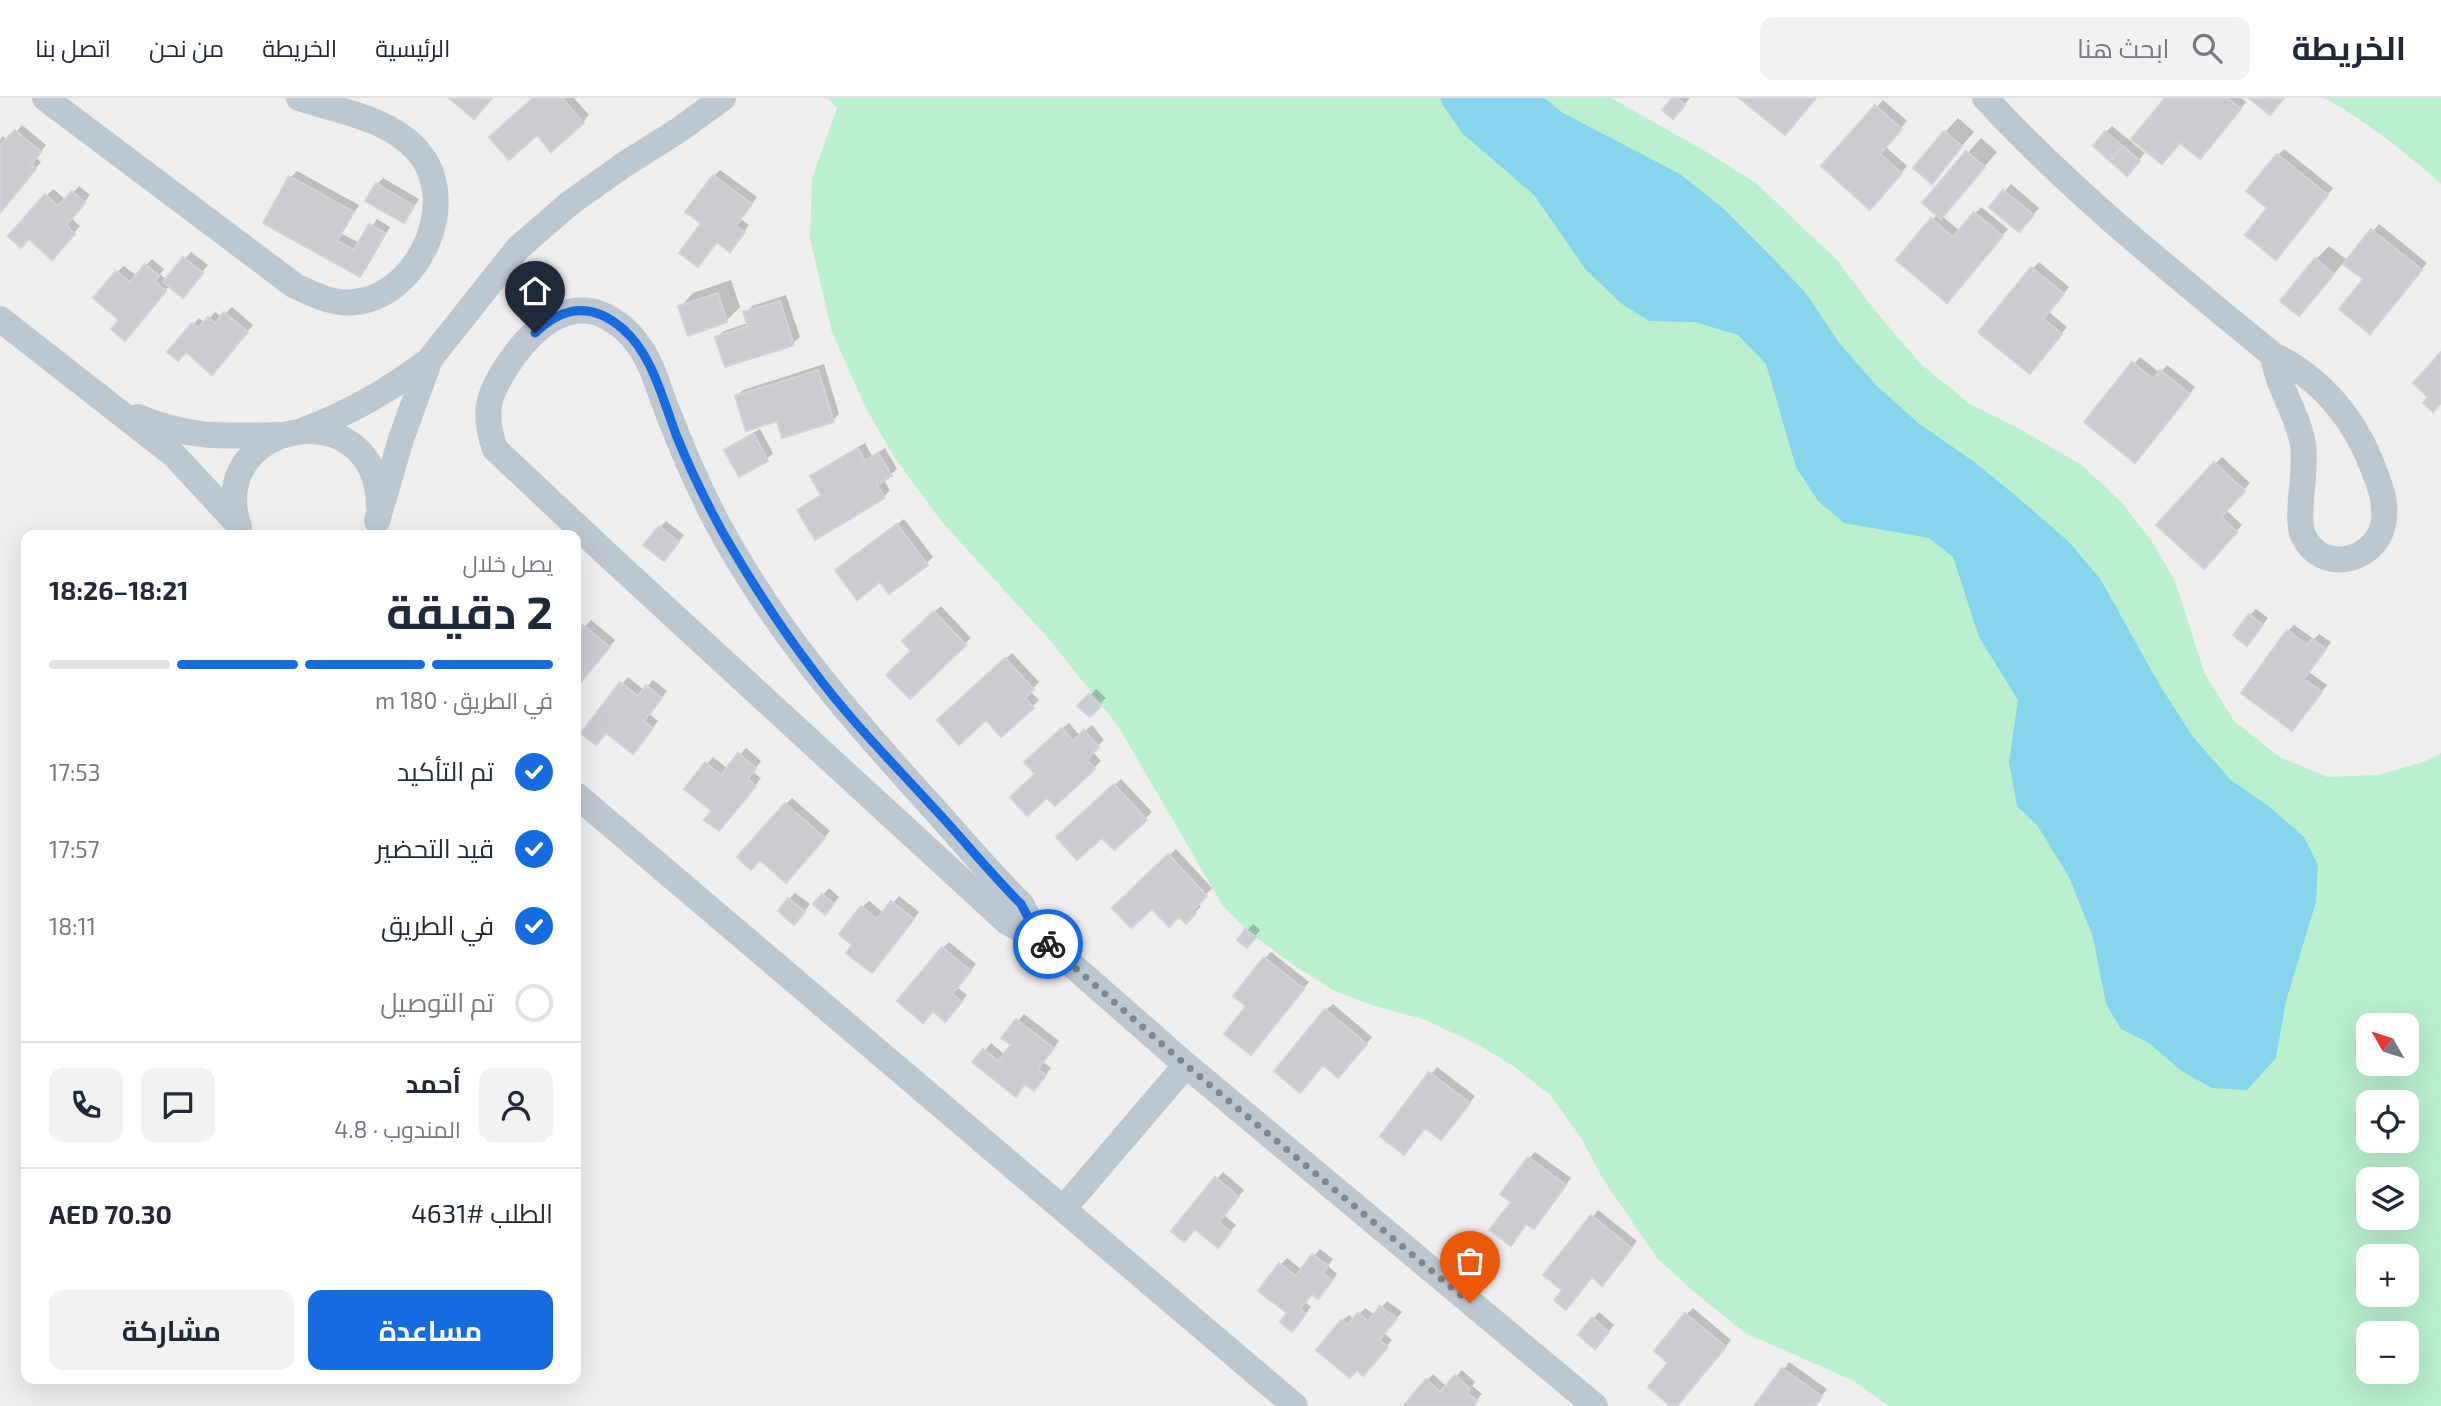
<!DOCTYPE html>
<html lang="ar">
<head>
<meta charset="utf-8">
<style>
  :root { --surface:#fff; --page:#f2f2f3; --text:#1f2937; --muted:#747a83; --line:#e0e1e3; --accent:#176be0 }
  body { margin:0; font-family:"Exo 2",Cairo,sans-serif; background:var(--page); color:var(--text); direction:rtl; height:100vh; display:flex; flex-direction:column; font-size:26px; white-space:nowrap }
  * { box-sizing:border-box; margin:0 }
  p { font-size:23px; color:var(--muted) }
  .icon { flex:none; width:38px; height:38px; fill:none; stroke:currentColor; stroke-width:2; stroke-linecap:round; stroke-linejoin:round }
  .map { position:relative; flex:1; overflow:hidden; direction:ltr }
  .side { position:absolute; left:21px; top:432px; width:560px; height:854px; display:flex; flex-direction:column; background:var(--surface); border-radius:14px; box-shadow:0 7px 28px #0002; direction:rtl }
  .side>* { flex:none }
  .needle { width:46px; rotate:309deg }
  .buttons { position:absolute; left:2356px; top:915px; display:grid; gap:14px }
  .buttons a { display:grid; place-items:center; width:63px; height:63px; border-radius:14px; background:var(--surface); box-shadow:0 7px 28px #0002; font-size:35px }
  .pin { position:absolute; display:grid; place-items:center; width:60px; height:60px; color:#fff; margin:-72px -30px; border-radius:50% 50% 50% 0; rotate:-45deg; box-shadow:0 0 7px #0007 }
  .pin .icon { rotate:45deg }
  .courier { position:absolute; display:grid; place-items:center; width:70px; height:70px; margin:-35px; border:5px solid #176be0; border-radius:50%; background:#fff; color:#222; box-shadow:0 2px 9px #0007 }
  .overview em { font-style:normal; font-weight:700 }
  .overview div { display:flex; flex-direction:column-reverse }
  .overview { display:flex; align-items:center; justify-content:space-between; height:119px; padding:0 28px }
  h1 { font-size:46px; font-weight:700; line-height:52px }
  .bar { display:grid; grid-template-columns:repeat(4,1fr); gap:10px 7px; align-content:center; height:84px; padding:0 28px }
  .bar i { height:9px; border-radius:5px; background:var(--line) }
  .bar .on { background:var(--accent) }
  .bar p { grid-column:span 4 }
  .line { display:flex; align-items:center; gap:18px; padding:0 28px; border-top:2px solid var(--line) }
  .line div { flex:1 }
  .round { display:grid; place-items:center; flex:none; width:74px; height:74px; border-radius:14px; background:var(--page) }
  ol { padding:0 28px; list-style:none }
  li { display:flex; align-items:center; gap:21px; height:77px }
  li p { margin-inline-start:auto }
  li .icon { padding:7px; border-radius:50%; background:var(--accent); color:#fff; stroke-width:4 }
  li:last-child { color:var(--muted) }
  li i { width:38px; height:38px; border:4px solid var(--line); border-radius:50% }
  .primary-button { display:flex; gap:14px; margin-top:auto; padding:14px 28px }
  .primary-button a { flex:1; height:80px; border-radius:14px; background:var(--accent); color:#fff; font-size:28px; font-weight:700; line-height:80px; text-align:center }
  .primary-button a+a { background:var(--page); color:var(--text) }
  header { display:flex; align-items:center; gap:42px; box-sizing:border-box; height:98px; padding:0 35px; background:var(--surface); border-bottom:2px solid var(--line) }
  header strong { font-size:33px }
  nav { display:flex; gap:38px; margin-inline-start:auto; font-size:24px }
  .search { width:490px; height:63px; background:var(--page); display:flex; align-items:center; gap:18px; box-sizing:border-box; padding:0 24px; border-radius:14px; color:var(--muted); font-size:26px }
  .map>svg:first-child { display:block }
  .green { fill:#baefcf; fill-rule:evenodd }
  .water { fill:#87d5ec }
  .shadow { fill:#0003 }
  .building { fill:#caccd2; stroke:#d1d3d9; stroke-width:2 }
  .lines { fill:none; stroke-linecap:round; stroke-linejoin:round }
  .street { stroke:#bdc7d0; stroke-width:26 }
  .done { stroke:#81878e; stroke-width:7; stroke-dasharray:0 12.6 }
  .route { stroke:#176be0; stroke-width:9 }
</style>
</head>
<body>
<header>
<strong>الخريطة</strong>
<div class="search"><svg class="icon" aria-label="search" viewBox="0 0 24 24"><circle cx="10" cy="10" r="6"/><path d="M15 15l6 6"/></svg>ابحث هنا</div>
<nav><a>الرئيسية</a><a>الخريطة</a><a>من نحن</a><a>اتصل بنا</a></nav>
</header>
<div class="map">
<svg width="2441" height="1308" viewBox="0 0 2441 1308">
  <rect width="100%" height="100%" fill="#f0eded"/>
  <path class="green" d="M827,0H1611L1705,53L1756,85L1836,161L1877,215L1922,267L1970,306L2020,331L2083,368L2121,404L2151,442L2175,483L2204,574L2234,623L2280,659L2327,679L2377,677L2424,664L2441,655V1308H1889L1854,1283L1745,1235L1693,1193L1657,1160L1603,1081L1580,1038L1550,997L1512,967L1477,946L1423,921L1378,909L1336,894L1295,868L1250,835L1223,808L1118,628L1049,541L941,423L893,357L866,310L832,234L810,141L812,81L837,10ZM2368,928H2406V966H2368ZM2368,1004H2406V1043H2368ZM2368,1082H2406V1120H2368ZM2368,1158H2406V1197H2368ZM2368,1236H2406V1274H2368Z
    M2325,0H2441V86C2405,53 2367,25 2325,0Z"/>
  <path class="water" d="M1441,0H1544L1563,15L1680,76L1724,111L1762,149L1805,194L1840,246L1877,288L1918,325L1973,363L2015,397L2069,444L2101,482L2159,586L2193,639L2231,682L2271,710L2304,739L2318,767L2316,804L2286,903L2276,960L2247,992L2212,990L2180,972L2149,945L2121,931L2106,906L2093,839L2069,779L2037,727L2017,708L2009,664L2018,602L1979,539L1953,459L1929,440L1844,425L1818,403L1796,369L1766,266L1738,237L1695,224L1649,223L1622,206L1586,172L1534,97L1463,36L1442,6Z"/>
  <path class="shadow" d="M535,0H574L589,17L583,24Z
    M1674,0H1690L1673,19Z
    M2167,0H2241L2246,4L2206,52Z
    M1883,2L1907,23L1885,48L1907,68L1877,103L1823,68Z
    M1958,20L1974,34L1932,83L1945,34Z
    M22,27L46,47L36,60L41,64L0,113V42L3,38L8,43Z
    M2112,28L2145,55L2133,69L2106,34Z
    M1981,40L1997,54L1942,118L1960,133L1981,109L2008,131L1953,196L1932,122L1938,116L1924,105Z
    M2284,51L2333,90L2282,153L2269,109L2278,57Z
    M720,72L757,99L741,121L749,127L736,145L703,125L714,78Z
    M297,73L359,107L342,136L360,145L377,121L390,129L366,171L360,177L265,124L291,79Z
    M383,80L419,101L404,123L377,86Z
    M2011,86L2039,110L2025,126L1991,109Z
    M79,88L90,97L71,120L80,128L58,153L29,139L10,138L53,91L66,102Z
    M2379,126L2427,165L2376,227L2365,181L2344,164L2312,202L2316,161L2329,148L2348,163Z
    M191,154L208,167L189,191L170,187L131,234L122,222L117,174L124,168L137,178L152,161L164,171L160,176L167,182Z
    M2039,164L2069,189L2048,213L2067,229L2036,267L2032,171Z
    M731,182L740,209L726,223L680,209L693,195Z
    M786,197L800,239L793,245L717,239L724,233L748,225L745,215L752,208Z
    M232,209L253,227L218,268L186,252L170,254L199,220L205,225L215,214L222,219Z
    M2140,259L2160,275L2167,267L2195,289L2141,356L2086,324Z
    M824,266L839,316L833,322L737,298L743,292Z
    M760,331L773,355L767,361L726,352L733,346Z
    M865,345L872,358L885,350L897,371L884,382L890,392L884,399L799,412L822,396L812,379L819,372Z
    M2222,359L2250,385L2226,412L2242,427L2204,468L2159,426Z
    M904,421L933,459L927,465L889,494L880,482L844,466Z
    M666,423L684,437L670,455L660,429Z
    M941,508L971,540L910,599L914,553L904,543Z
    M2256,511L2268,520L2253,540L2250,517Z
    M591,522L615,542L576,589V538Z
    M2294,527L2314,541L2319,536L2331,544L2309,574L2327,587L2292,631L2288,533Z
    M1012,555L1039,584L1030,593L1039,602L1033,608L1001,637L986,620L946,616Z
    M628,579L644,592L653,582L667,593L649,616L658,623L639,648L606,634H583Z
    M1096,591L1106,600L1090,617L1080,608Z
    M1069,625L1080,638L1092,627L1104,642L1092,653L1101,663L1055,706L1047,697L1037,676L1033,658Z
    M746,650L761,663L753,674L761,680L726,725L714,712L687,691L713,659L728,671Z
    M1121,681L1152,714L1114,750L1102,737L1059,739Z
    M792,700L830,733L792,777L760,760L786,706Z
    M1176,751L1212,790L1198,805L1201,808L1186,824L1179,816L1152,809L1115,810Z
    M829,790L839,799L832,808L823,797Z
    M795,795L810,806L801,818L789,801Z
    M899,798L919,814L878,867L855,846L862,809L869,803L884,815Z
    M1253,826L1260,832L1253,841L1247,833Z
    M949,844L976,866L957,889L967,897L952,916L943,850Z
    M1271,854L1309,884L1257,949L1248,908L1265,860Z
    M1333,906L1372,939L1345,971L1326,912Z
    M1024,916L1059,943L1043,964L1051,970L1040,984H1026L975,964L991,945L1005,957L1013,947L1004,940Z
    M1437,969L1475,998L1447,1034L1425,1028L1382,1038Z
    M1535,1054L1571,1080L1540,1123L1527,1125L1517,1139L1513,1103L1529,1060Z
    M1223,1074L1244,1092L1224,1117L1236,1127L1218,1147L1217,1081Z
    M1598,1112L1637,1143L1608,1179L1593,1178L1564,1192L1545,1177Z
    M1320,1151L1333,1161L1328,1168L1337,1176L1325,1192L1313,1194L1305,1204L1311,1209L1298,1225L1289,1214L1280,1167L1287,1160L1302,1172Z
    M1387,1203L1402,1214L1384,1235L1392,1242L1369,1270L1342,1223L1349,1217L1354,1222L1365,1210L1375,1217Z
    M1693,1210L1731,1242L1681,1303L1673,1308L1671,1265L1686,1217Z
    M1599,1214L1614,1227L1601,1243L1593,1221Z
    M1789,1264L1827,1291L1814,1308H1756Z
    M1462,1272L1475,1284L1472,1288L1482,1296L1472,1308H1405L1433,1276L1447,1289Z"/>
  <path class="building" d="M449,0H492L474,21Z
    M533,0H562L584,25L551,54L537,37L509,62L489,39Z
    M1672,0H1677L1685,7L1673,21L1662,12Z
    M1739,0H1816L1785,37Z
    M2165,0H2227L2241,11L2200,61L2180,45L2162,66L2131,41Z
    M2249,0H2284L2270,17Z
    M1875,7L1902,31L1880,56L1902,75L1870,112L1821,68Z
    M15,32L41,54L31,67L36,71L0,115V47Z
    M1944,33L1962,48L1932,86L1913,70Z
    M2105,33L2123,48L2110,63L2093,48Z
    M2123,48L2140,63L2127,78L2110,63Z
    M1966,53L1985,69L1941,121L1922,105Z
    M2277,56L2328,97L2276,162L2245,137L2267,110L2246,93Z
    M713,77L752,106L736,128L745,134L730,154L717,144L698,169L679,155L701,125L685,114Z
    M289,78L354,114L337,143L354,152L369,126L385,135L360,179L263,125Z
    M376,85L414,108L404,125L365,103Z
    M2003,92L2034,117L2019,134L1989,109Z
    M72,93L85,105L66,127L75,136L52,162L29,141L21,150L8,138L45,96L58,108Z
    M1974,114L2003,138L1947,205L1896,162L1931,120L1953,139Z
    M2371,131L2422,172L2370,236L2339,211L2363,181L2343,166Z
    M183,159L203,175L183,200L163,184Z
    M2315,160L2334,176L2299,218L2280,203Z
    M145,166L159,178L155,183L166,193L125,243L111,231L119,222L93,200L116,173L130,184Z
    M2031,169L2064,196L2043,221L2062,236L2030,276L1978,234Z
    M718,195L727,224L688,238L678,208Z
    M780,203L794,247L725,269L715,239L748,228L743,214Z
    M224,214L248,234L212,277L186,254L178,263L167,254L192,225L198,230L208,219L215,225Z
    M2441,254V305L2433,314L2423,305L2428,299L2413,285Z
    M2132,264L2153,281L2160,272L2190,296L2135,365L2084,324Z
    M818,272L834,324L782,340L777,323L746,333L735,298Z
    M754,336L768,363L739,379L724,352Z
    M858,350L865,363L878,355L892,378L877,387L885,400L815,442L797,412L821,397L810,378Z
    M2214,364L2245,393L2221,419L2237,434L2204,471L2156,427Z
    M897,426L928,467L889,496L880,484L857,502L835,472Z
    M659,428L679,444L664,463L643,447Z
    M934,513L966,547L910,601L886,577L911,553L902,543Z
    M2249,516L2263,527L2247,548L2233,537Z
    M583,527L610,549L576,590V536Z
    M2287,532L2307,547L2312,541L2326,551L2304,581L2322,594L2292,633L2241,595Z
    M1005,560L1034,591L1025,600L1034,610L1001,639L986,622L959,647L937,622Z
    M620,584L638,598L646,587L662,600L644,623L653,630L633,656L606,635L596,647L581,635Z
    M1089,596L1101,608L1090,619L1077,608Z
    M1062,630L1073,643L1084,632L1099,649L1087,661L1095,671L1055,708L1047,700L1027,718L1010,699L1035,676L1024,664Z
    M738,655L756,670L748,681L756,688L719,733L704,722L712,713L684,691L705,664L721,677Z
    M1114,686L1147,722L1114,752L1102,740L1077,762L1056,739Z
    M785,705L825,740L786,785L760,762L751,772L737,759Z
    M1168,756L1207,798L1193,812L1196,815L1186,826L1179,819L1169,829L1152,811L1131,830L1112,810Z
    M822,796L834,806L825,817L813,806Z
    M788,800L805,814L794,827L778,813Z
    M891,803L914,821L872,875L846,855L852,847L839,836L861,808L877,821Z
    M1245,831L1256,839L1247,850L1237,842Z
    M942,849L971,873L952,896L962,904L945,924L933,913L923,925L897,903Z
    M1264,859L1304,891L1251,957L1224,936L1246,908L1233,898Z
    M1325,911L1367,946L1338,980L1323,967L1300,995L1274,973Z
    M1016,921L1054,950L1038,971L1046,977L1034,993L1025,986L1016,999L972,964L983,951L998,963L1011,947L1001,940Z
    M1429,974L1470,1005L1441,1042L1425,1030L1404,1057L1380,1038Z
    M1528,1059L1566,1087L1534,1131L1526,1126L1511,1148L1489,1132L1511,1104L1500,1096Z
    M1215,1079L1239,1099L1219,1124L1231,1134L1218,1150L1195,1131L1184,1144L1171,1133Z
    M1591,1117L1632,1150L1602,1188L1592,1179L1566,1212L1554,1202L1562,1192L1543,1177Z
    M1312,1156L1328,1168L1323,1175L1332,1183L1318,1201L1312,1196L1300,1211L1306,1216L1292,1234L1280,1224L1287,1215L1258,1193L1279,1165L1296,1178Z
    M1380,1208L1397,1221L1379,1242L1388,1249L1363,1278L1357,1272L1350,1280L1316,1252L1341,1222L1347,1227L1358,1215L1368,1223Z
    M1685,1215L1726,1249L1677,1308H1671L1648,1289L1668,1265L1654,1253Z
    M1592,1219L1609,1234L1595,1251L1578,1237Z
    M1782,1270L1822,1298L1815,1308H1754Z
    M1455,1277L1470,1291L1467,1295L1477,1303L1473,1308H1403L1426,1281L1440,1294Z"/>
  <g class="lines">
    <path class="street" d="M45,0L295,188C315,197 334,207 356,204C421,196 463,99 415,50C386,19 337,13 299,0
      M1985,0C2073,95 2173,175 2273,257
      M0,221L174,357L237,425
      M2273,257C2322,280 2357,324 2375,375C2382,392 2387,409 2383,427C2374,465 2320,476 2303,437C2295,420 2307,372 2303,347C2298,315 2277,289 2273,257Z
      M138,319C190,341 226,338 281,337
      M304,332C350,315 390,292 429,262
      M377,423L401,341L430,261L518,150L570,105L625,66L679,32L723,0
      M239,429C203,324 377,289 379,408
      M576,697L1295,1308
      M1031,831L1019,830L1007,824L613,462L495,351C483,317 487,298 507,268C528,236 564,198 605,218C617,224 629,234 637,245C653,265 659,294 669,317C684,356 701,395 721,432C777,534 848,616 925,701C957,736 987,773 1021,806L1028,819L1031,831L1186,967L1595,1308
      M1064,1110L1186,967"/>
  </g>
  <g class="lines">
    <path class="done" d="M1048,846L1186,967L1470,1205"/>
    <path class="route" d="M535,235C563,208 592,204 623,231C653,257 663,303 677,339C690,371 706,404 723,435C750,482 780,529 813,572C849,621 891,663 932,708C962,740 990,775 1021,806L1028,819L1031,831L1048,846"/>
  </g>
</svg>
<div class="buttons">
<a><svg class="needle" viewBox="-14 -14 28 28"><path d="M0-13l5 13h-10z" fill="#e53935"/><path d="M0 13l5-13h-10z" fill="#747a83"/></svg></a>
<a><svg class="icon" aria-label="locate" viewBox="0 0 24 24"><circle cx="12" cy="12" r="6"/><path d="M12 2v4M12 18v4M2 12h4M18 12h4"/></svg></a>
<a><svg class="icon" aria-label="layers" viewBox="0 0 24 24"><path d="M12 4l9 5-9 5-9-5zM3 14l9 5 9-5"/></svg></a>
<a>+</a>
<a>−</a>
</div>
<div class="pin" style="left:1470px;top:1205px;background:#ea580c"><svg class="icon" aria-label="bag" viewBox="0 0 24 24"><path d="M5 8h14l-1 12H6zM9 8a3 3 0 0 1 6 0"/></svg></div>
<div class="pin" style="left:535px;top:235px;background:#1f2937"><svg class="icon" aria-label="home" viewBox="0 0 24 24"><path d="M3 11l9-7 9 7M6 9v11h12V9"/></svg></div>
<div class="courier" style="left:1048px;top:846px"><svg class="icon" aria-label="bike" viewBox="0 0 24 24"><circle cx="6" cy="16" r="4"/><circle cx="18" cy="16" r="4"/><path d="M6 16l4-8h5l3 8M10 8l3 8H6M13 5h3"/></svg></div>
<section class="side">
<div class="overview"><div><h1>2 دقيقة</h1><p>يصل خلال</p></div><em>18:21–18:26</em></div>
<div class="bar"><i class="on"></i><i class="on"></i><i class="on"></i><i></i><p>في الطريق · 180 m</p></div>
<ol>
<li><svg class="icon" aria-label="check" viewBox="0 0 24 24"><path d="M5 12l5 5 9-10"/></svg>تم التأكيد<p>17:53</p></li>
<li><svg class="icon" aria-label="check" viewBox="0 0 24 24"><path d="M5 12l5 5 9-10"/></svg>قيد التحضير<p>17:57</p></li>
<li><svg class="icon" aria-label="check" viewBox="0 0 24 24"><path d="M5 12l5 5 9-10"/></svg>في الطريق<p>18:11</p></li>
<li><i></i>تم التوصيل</li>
</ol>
<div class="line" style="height:126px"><a class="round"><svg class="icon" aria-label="person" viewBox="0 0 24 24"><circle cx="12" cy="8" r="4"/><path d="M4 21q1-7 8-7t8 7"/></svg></a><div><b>أحمد</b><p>المندوب · 4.8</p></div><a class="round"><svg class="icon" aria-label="chat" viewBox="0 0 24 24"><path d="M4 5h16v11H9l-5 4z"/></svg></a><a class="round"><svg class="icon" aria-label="phone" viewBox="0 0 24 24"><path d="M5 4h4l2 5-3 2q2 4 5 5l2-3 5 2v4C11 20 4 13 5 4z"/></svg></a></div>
<div class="line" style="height:91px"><div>الطلب #4631</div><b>AED 70.30</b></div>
<div class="primary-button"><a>مساعدة</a><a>مشاركة</a></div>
</section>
</div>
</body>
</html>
